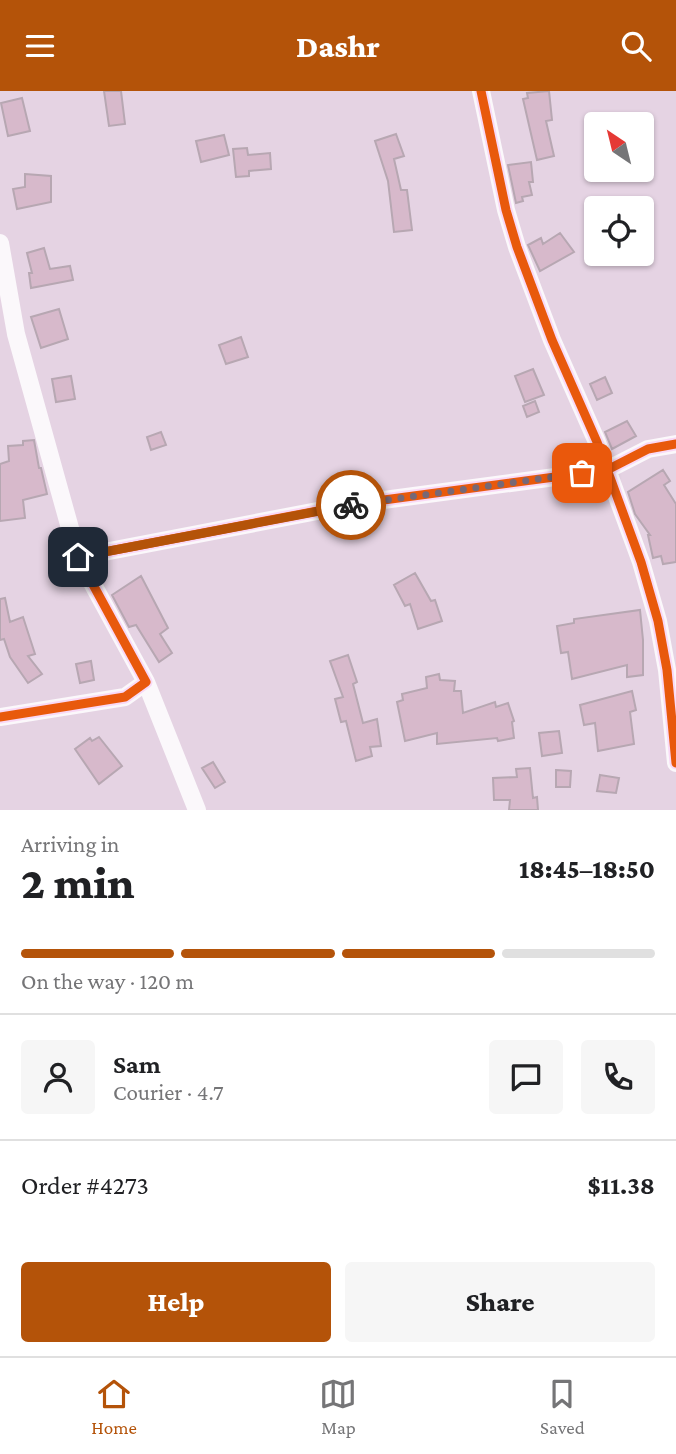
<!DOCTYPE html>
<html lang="en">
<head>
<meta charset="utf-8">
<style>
  :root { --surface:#fff; --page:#f6f6f6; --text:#202124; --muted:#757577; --line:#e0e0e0; --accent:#b45309 }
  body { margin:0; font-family:"Crimson Pro",serif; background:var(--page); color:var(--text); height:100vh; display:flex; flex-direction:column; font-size:26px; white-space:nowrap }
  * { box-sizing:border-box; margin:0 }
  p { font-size:23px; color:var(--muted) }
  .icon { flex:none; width:38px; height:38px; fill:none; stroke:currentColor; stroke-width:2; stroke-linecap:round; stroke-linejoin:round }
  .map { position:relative; height:719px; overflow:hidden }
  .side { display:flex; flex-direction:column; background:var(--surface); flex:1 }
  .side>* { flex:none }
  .needle { width:46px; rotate:325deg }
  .controls { position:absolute; left:584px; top:21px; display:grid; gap:14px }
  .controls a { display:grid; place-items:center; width:70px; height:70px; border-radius:7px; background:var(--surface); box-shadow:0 2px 5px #0004; font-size:35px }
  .pin { position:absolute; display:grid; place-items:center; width:60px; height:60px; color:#fff; margin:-30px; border-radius:14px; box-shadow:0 4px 10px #0006 }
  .courier { position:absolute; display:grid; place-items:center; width:70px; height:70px; margin:-35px; border:5px solid #b45309; border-radius:50%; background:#fff; color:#222; box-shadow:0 2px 9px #0007 }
  .summary em { font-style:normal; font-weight:800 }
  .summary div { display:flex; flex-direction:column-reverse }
  .summary { display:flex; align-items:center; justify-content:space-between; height:119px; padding:0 21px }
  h1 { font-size:46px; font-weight:800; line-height:52px }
  .bar { display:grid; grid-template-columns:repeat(4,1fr); gap:10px 7px; align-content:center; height:84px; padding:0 21px }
  .bar i { height:9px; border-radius:5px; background:var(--line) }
  .bar .on { background:var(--accent) }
  .bar p { grid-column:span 4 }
  .line { display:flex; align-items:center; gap:18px; padding:0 21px; border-top:2px solid var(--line) }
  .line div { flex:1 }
  .round { display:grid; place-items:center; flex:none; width:74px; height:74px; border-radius:7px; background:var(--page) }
  .primary-button { display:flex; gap:14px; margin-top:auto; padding:14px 21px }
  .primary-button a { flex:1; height:80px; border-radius:7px; background:var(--accent); color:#fff; font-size:28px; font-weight:800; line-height:80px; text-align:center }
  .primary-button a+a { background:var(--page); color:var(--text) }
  header { display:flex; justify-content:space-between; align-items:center; height:91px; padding:0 21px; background:var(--accent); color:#fff; font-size:32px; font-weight:800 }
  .tabs { display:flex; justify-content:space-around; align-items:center; height:98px; border-top:2px solid var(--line); background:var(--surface); font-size:19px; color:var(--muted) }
  .tabs a { display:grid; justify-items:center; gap:4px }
  .tabs .on { color:var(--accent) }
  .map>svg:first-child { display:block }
  .building { fill:#d7b9cb; stroke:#b7a7b2; stroke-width:2 }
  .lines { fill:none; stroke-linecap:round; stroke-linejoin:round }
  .minor { stroke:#fbf8fb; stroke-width:18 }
  .cycleway-casing { stroke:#f9d9f6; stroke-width:13 }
  .cycleway { stroke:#e8590c; stroke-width:9 }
  .done { stroke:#776876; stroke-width:7; stroke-dasharray:0 12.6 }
  .route { stroke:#b45309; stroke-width:9 }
</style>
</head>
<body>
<header><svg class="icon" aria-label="menu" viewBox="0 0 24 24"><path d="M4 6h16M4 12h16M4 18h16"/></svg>Dashr<svg class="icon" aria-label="search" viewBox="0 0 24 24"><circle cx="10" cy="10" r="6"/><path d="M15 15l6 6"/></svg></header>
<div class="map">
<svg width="676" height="719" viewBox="0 0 676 719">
  <rect width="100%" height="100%" fill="#e5d3e3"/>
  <path class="building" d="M104,0H121L125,33L109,35Z
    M549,0L552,29L546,30L554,65L537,69L523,8L528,7L527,2Z
    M22,7L30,40L8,45L1,12Z
    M396,43L404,65L394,68L401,99H407L412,139L394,141L388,90L375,50Z
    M224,44L229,64L201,71L196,50Z
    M247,57L248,64L270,62L271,78L249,80V85L236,86L233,58Z
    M531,71L533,91H529L532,104L522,106L523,110L516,112L508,74Z
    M25,83L51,85V111L17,118L13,98L25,96Z
    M560,142L574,161L540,180L528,154L541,147L543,153Z
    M44,157L50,178L70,175L73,189L31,197L29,182H32L27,162Z
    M59,218L68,248L41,257L31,226Z
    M241,246L248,266L226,273L219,254Z
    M533,278L544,304L525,311L515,285Z
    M71,285L75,308L56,311L52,288Z
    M605,286L612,302L597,309L590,293Z
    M535,310L539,321L527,326L523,315Z
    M627,330L636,345L612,358L605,341Z
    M161,341L166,354L151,359L147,346Z
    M34,349L39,377H41L47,403L23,409L25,427L0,430V373L9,370L8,355L23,354V350Z
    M663,379L670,390L664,394L676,413V471L663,473L661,465L653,467L648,444H650L635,423L628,401Z
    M415,482L431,510L435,509L442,530L418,538L410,513L405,515L394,494Z
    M141,485L168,537L160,543L172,562L159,571L136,534L129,536L112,504Z
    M5,507L10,531L23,526L35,563L28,565L42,583L28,592L10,566L4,548L0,549V508Z
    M640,519L643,549V584L627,586V574L572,588L568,561L561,562L557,535L574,532V528Z
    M348,564L357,591L353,593L363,632L377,628L381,655L370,656L372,665L356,670L346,630L341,631L335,608L343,606L330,570Z
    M91,570L94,589L80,592L76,573Z
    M439,583L440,589L455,590L454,600H461L463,622L495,611L496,616L508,612L514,630L512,631L514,647L498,650L497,647L437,653V642L405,650L397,611L403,609L402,603L427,597L426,586Z
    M632,600L636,619L630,621L634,653L598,660L595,632L584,634L580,614Z
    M559,640L562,662L542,665L539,642Z
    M99,646L122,675L99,693L75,658L90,647L92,650Z
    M213,671L225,691L215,697L202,677Z
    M530,677L533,707L537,706L538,719H509L510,709H494L493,687L517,686L516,678Z
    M556,679L571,680L570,696H556Z
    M600,684L619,687L616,702L597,700Z"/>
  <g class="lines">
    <path class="minor" d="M481,0L506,119L517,156L552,249L597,351L641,471L658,530L667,579L676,672
      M0,152L16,243L78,466
      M146,591L197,719
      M0,626L125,606L146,591L78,466L354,413L607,379L648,358L676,353"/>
    <defs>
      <path id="cycleway" d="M481,0L506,119L517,156L552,249L597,351L641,471L658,530L667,579L676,672
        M0,626L125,606L146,591L78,466L354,413L607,379L648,358L676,353"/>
    </defs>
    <use href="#cycleway" class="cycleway-casing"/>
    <use href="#cycleway" class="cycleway"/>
  </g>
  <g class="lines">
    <path class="done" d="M351,414L582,382"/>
    <path class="route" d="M78,466L351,414"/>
  </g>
</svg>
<div class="controls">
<a><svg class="needle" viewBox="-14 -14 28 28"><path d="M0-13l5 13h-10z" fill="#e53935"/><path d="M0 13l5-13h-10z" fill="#757577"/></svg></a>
<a><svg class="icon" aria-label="locate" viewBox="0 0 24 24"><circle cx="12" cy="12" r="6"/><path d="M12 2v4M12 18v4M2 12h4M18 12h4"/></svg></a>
</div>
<div class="pin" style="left:582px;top:382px;background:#ea580c"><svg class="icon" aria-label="bag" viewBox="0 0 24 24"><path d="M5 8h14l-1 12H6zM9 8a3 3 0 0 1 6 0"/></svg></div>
<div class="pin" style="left:78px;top:466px;background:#1f2937"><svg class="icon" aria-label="home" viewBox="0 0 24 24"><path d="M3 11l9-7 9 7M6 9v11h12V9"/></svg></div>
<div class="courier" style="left:351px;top:414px"><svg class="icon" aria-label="bike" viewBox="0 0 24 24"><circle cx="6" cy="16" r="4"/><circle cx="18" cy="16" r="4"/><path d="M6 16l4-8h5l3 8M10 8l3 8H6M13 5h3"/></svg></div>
</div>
<section class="side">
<div class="summary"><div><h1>2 min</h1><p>Arriving in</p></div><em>18:45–18:50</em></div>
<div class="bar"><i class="on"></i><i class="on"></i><i class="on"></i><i></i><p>On the way · 120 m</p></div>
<div class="line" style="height:126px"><a class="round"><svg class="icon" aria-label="person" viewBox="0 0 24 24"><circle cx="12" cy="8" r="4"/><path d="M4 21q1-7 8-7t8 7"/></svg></a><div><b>Sam</b><p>Courier · 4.7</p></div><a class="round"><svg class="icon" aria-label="chat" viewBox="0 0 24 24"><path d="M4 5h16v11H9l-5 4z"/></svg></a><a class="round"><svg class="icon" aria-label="phone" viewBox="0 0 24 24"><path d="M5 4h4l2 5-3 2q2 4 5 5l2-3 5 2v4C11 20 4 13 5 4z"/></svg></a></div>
<div class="line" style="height:91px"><div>Order #4273</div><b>$11.38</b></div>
<div class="primary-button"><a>Help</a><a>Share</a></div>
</section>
<nav class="tabs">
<a class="on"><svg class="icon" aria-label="home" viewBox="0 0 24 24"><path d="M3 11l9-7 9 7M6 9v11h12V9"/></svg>Home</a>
<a><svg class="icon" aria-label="map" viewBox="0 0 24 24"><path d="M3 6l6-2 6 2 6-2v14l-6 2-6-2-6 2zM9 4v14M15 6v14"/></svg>Map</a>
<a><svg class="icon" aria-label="saved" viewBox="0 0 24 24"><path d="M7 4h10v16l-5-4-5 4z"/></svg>Saved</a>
</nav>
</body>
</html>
